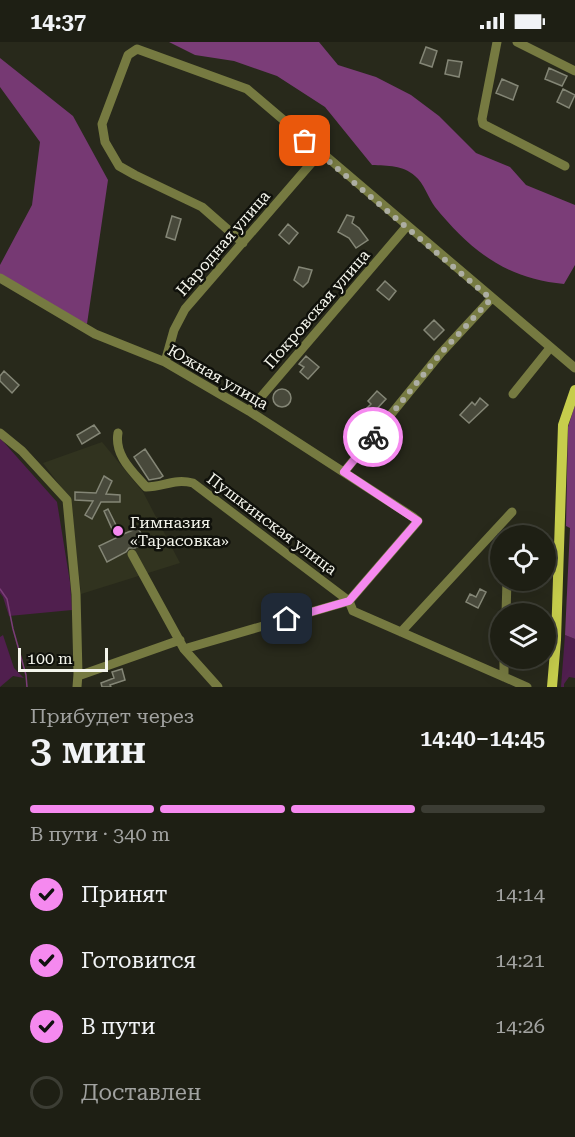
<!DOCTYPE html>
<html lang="ru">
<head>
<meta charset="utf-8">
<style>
  :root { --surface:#1e1f14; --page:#2b2c22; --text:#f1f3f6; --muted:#a1a2a0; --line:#3c3d34; --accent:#f589ef }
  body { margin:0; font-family:"Roboto Serif",serif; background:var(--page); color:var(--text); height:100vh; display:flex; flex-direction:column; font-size:22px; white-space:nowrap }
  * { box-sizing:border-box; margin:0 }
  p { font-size:20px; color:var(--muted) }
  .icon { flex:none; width:33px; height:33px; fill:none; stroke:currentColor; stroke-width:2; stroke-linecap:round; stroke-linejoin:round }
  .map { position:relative; height:645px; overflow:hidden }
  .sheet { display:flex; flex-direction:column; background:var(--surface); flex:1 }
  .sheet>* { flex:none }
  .buttons { position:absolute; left:490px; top:483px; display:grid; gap:12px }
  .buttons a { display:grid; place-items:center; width:66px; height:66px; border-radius:50%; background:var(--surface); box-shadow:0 6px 24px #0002,0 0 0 2px var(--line); font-size:30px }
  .scale { position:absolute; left:18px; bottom:15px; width:90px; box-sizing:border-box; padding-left:6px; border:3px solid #f4f5ec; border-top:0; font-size:16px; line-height:21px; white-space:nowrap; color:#f4f5ec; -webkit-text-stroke:4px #10110b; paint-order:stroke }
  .pin { position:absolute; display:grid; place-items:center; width:51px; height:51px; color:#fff; margin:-26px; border-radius:12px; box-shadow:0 3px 9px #0006 }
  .courier { position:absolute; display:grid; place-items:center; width:60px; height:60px; margin:-30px; border:4px solid #f589ef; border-radius:50%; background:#fff; color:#222; box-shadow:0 2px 8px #0007 }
  .headline em { font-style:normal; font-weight:600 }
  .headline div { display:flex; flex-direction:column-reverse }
  .headline { display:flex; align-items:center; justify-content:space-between; height:102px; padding:0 30px }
  h1 { font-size:39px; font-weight:600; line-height:45px }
  .bar { display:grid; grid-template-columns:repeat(4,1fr); gap:9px 6px; align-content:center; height:72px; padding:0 30px }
  .bar i { height:8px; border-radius:4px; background:var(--line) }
  .bar .active { background:var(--accent) }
  .bar p { grid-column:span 4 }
  ol { padding:0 30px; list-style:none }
  li { display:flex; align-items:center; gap:18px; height:66px }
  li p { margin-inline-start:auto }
  li .icon { padding:6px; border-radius:50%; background:var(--accent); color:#111; stroke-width:4 }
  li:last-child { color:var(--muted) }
  li i { width:33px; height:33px; border:3px solid var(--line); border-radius:50% }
  .status { display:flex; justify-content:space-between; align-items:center; height:42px; padding:0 30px; background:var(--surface); direction:ltr }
  .status svg { height:16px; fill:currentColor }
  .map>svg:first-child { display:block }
  .built { fill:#31331f }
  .green { fill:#501f4e }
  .forest { fill:#763973 }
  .water { fill:#7b3d78 }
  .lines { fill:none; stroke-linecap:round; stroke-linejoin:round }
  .stream { stroke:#7b3d78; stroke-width:1.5 }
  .building { fill:#48493b; stroke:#848676; stroke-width:1.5 }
  .minor { stroke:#767a41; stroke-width:9 }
  .major { stroke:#c6cd4c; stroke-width:10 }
  .done { stroke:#adaea3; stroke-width:6; stroke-dasharray:0 10.8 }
  .route { stroke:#f589ef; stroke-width:8 }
  .poi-dot { fill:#f589ef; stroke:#10110b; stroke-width:2 }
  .labels { text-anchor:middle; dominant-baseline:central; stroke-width:5; stroke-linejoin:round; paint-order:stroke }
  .street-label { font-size:16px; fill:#f4f5ec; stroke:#10110b }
  .poi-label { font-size:16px; fill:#f4f5ec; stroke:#10110b; text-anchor:start }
</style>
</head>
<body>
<div class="status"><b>14:37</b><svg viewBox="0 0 49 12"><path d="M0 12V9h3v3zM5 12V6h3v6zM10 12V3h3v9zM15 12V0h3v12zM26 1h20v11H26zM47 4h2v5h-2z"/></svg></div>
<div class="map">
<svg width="575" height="645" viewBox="0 0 575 645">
  <rect width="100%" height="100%" fill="#28291b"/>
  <path class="built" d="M102,400L143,450L180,521L81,552L70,457L43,421Z"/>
  <path class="green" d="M0,396L57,460L70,540L72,568L9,574L3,555L0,551Z
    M3,593L14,626L24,636L13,634L0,645V595Z
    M565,593L575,597V636L569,635L564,642V645H561Z"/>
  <path class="forest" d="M0,16L73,74L108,138L87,282L0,240V223L32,163L40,100L0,45Z
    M575,363V597L565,593L570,486L566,484L568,385Z"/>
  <path class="water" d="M169,0H319L338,23L376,35L411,53L439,74L476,111L510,125L526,143L575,163V223L564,242C506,237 470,208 435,165C428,156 424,141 415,134C403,123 388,124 372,123L325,65L277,34L234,19L195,13Z"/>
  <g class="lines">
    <path class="stream" d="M0,547L7,557L13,587L26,633L27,645"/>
  </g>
  <path class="building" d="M426,5L437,9L432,25L420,21Z
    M448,18L462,20L459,35L445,32Z
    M549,26L567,34L562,44L545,37Z
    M502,37L518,44L513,58L496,51Z
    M563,47L575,53L569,66L557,60Z
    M347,173L354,175L352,181L359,186L368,198L356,206L349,196L338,190Z
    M172,174L181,177L175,198L166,195Z
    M288,182L298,191L289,202L279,193Z
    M299,225L312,228L308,240L303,245L294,238Z
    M385,239L396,249L389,258L377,248Z
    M434,278L444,288L434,298L424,288Z
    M306,314L319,325L308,337L300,330L304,325L299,322Z
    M4,329L19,343L12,351L0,339V334Z
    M273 356a9 9 0 1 1 18 0a9 9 0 1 1-18 0Z
    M377,349L386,357L372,372L375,376L359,392L350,383L371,362L368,359Z
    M480,356L488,363L469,381L460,373L472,360L475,363Z
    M94,383L100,391L82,402L77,393Z
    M145,407L163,434L160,436L149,438L134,415Z
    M104,434L112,439L106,452L120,453V460H101L92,477L85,473L93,459L75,458V450L96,451Z
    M108,467L121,493L138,486L146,501L135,506H129L126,510L107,520L99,504L116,496L104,469Z
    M480,547L486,550L478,566L466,560L470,552L476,555Z
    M122,627L125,638L110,643L111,645H102L101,641L114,636L112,630Z"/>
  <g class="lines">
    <path class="minor" d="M497,0L482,77L483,82L565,124
      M517,0L575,29
      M243,201L202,165L135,133L119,124L105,100L102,82L128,13L137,7L247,47L575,326
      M0,236L95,292L165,320L249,369L413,475L418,479L349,559L184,607
      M165,320L174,288L185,267L320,111
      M513,352L550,306
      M249,369L407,184
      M0,391L22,409L67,458L76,552L78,632L77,645
      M118,391C114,413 132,429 146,445C164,445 174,436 193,441L349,559L353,569L527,645
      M344,430L441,311L491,257
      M132,512L184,607L218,645
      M506,572L507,538
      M401,590L512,470
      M78,634L180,598
      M504,635V616"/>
    <path class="major" d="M552,645L556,598L563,383L575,348"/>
  </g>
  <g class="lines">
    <path class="done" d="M305,99L491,257L441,311L373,395"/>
    <path class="route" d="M287,577L349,559L418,479L344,430L373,395"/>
  </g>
  <circle class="poi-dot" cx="118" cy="489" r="6"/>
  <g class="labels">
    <g class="street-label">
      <text transform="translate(223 201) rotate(-49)">Народная улица</text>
      <text transform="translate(317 267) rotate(-49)">Покровская улица</text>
      <text transform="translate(218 335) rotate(30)">Южная улица</text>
      <text transform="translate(272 482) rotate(37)">Пушкинская улица</text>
    </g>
    <g class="poi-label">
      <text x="130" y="480">Гимназия<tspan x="130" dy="18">«Тарасовка»</tspan></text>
    </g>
  </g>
</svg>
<div class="buttons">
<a><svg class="icon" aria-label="locate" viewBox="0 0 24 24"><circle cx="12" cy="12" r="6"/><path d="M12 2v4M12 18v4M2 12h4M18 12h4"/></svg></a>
<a><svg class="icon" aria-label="layers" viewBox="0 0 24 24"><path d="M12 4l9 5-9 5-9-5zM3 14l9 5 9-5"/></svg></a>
</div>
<div class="scale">100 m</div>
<div class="pin" style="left:305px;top:99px;background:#ea580c"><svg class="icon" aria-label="bag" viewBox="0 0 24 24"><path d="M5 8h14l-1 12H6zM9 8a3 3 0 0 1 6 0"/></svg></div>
<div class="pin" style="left:287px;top:577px;background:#1f2937"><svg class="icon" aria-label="home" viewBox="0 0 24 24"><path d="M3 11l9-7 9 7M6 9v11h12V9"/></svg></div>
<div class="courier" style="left:373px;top:395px"><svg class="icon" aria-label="bike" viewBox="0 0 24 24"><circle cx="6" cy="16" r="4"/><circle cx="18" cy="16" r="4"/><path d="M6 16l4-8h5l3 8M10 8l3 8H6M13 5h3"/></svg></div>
</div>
<section class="sheet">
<div class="headline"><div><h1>3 мин</h1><p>Прибудет через</p></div><em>14:40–14:45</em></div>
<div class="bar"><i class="active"></i><i class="active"></i><i class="active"></i><i></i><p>В пути · 340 m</p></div>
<ol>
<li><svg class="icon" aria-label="check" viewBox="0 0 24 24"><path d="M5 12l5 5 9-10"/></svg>Принят<p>14:14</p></li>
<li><svg class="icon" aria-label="check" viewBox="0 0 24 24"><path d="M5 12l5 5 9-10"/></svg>Готовится<p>14:21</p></li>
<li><svg class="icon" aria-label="check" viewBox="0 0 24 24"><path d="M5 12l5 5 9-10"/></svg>В пути<p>14:26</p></li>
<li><i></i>Доставлен</li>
</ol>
</section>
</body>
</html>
